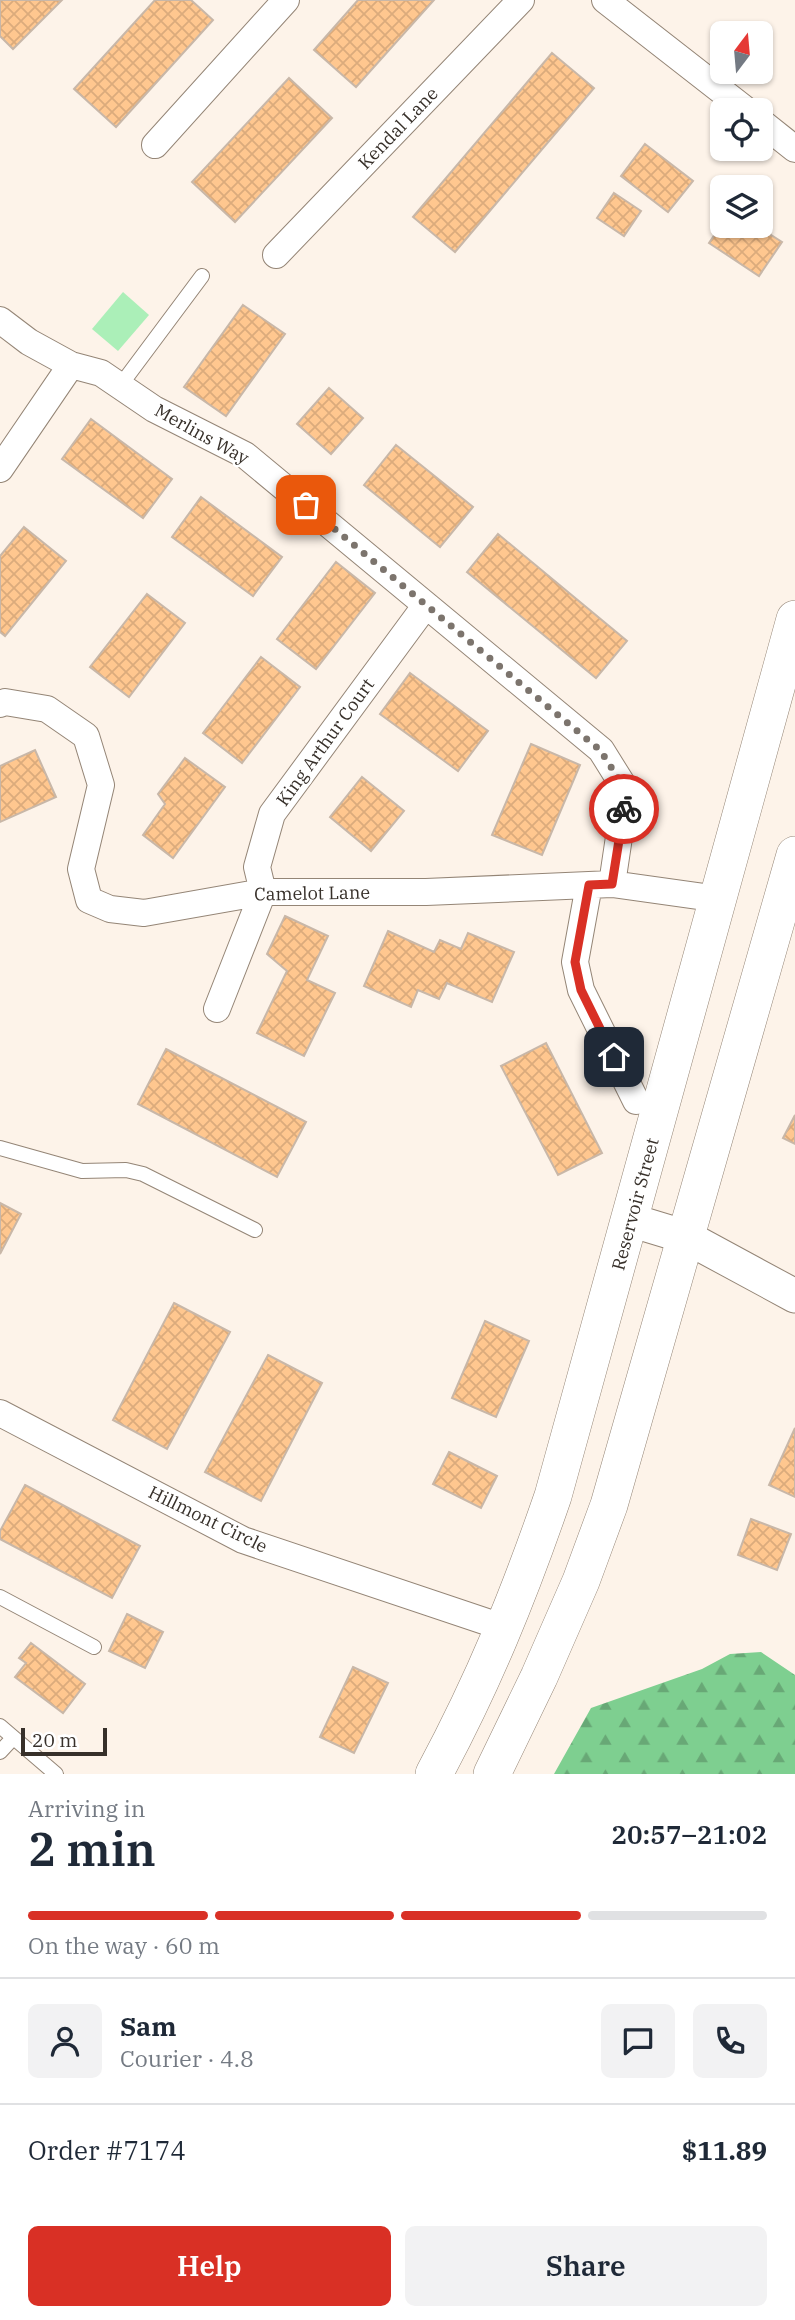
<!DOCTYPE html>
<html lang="en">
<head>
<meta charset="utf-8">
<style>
  :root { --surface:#fff; --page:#f2f2f3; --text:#1f2937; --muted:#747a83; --line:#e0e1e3; --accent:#d93025 }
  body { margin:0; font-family:"IBM Plex Serif",serif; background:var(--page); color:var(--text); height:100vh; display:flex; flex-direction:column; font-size:26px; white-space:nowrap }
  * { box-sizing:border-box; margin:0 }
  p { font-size:23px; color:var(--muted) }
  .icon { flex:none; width:38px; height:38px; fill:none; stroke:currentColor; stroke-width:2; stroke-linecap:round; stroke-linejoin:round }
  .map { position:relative; height:1774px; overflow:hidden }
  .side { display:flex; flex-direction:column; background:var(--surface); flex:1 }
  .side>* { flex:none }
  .needle { width:46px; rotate:16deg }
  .fabs { position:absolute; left:710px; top:21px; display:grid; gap:14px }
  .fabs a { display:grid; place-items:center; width:63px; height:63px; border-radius:10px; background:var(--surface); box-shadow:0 2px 5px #0004; font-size:35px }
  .scale { position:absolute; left:21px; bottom:18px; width:86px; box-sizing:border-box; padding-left:7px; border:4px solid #37302a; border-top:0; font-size:19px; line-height:24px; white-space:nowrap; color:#37302a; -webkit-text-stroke:5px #fff; paint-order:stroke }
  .pin { position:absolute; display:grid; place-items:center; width:60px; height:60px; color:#fff; margin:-30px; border-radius:14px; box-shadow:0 4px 10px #0006 }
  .courier { position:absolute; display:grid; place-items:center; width:70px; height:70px; margin:-35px; border:5px solid #d93025; border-radius:50%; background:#fff; color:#222; box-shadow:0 2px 9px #0007 }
  .overview em { font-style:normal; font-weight:600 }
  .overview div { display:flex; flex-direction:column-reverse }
  .overview { display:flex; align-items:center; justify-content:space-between; height:119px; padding:0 28px }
  h1 { font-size:46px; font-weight:600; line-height:52px }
  .bar { display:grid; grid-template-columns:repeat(4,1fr); gap:10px 7px; align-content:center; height:84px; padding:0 28px }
  .bar i { height:9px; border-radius:5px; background:var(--line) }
  .bar .selected { background:var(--accent) }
  .bar p { grid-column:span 4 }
  .line { display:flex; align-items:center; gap:18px; padding:0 28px; border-top:2px solid var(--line) }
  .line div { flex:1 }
  .round { display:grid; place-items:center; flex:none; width:74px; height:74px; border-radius:10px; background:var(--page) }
  .action { display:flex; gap:14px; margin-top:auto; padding:14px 28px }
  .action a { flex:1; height:80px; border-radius:10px; background:var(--accent); color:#fff; font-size:28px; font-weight:600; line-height:80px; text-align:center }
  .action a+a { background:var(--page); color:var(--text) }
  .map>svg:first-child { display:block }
  .forest { fill:url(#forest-firs) }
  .park { fill:#abefb8 }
  .building { fill:url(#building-cross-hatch); stroke:#c8b7a8; stroke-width:2 }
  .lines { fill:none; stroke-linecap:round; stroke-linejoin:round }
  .service-casing { stroke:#948576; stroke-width:16 }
  .minor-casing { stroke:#948576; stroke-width:28 }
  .tertiary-casing { stroke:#948576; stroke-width:35 }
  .secondary-casing { stroke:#948576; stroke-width:38 }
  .service { stroke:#fff; stroke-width:14 }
  .minor { stroke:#fff; stroke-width:26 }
  .tertiary { stroke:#fff; stroke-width:33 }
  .secondary { stroke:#fff; stroke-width:37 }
  .done { stroke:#7c746d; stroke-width:7; stroke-dasharray:0 12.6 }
  .route { stroke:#d93025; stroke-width:9 }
  .labels { text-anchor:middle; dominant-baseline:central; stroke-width:5; stroke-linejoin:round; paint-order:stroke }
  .street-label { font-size:18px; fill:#37302a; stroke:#fff }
</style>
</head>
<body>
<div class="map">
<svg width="795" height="1774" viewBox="0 0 795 1774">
  <defs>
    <pattern id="forest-firs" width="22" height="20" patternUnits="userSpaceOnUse" patternTransform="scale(1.75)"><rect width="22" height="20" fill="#7ecf90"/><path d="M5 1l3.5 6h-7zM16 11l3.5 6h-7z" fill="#68a876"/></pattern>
    <pattern id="building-cross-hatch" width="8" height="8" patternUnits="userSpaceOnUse" patternTransform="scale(1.75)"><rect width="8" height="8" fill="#ffc78f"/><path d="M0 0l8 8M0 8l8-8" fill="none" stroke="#dbab7c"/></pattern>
  </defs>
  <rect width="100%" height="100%" fill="#fdf3e9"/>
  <path class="forest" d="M761,1652L795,1675V1774H554L591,1708L702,1669L730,1654Z"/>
  <path class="park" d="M123,292L149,315L118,351L92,329Z"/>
  <path class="building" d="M0,0H62L13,49L0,36Z
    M155,0H191L213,20L116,127L74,89Z
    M358,0H434L356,87L314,50Z
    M552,53L594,88L455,252L413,217Z
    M289,78L332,118L235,222L192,182Z
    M645,144L693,181L668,212L621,176Z
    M614,193L641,211L624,236L597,218Z
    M723,222V226H757L782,242L759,276L709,243Z
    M243,305L285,334L226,416L184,387Z
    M329,388L363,418L331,454L297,424Z
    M91,419L172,479L143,518L62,459Z
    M396,445L473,507L440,547L364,485Z
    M201,497L282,557L253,596L172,537Z
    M24,527L66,561L5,636L0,632V556Z
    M498,534L627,641L596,678L467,572Z
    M336,562L375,593L316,669L277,639Z
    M147,594L185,623L129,697L90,667Z
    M261,657L300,687L242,763L203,733Z
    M410,673L488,731L458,771L380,714Z
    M531,744L580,765L542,855L492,835Z
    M35,750L56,797L0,822V766Z
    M185,758L225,787L173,858L143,835L165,804L158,794Z
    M362,777L404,811L371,851L330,817Z
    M285,916L328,936L307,980L335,993L304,1056L257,1033L287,971L267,954Z
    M388,931L434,952L440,940L461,949L468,933L514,952L492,1002L447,983L439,999L418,990L411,1007L364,986Z
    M546,1043L602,1153L558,1175L501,1066Z
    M166,1049L306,1122L277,1177L138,1104Z
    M795,1115V1144L783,1138Z
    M0,1203L21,1214L0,1254Z
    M174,1303L230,1332L167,1449L113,1420Z
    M485,1321L529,1341L496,1417L452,1398Z
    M268,1355L322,1383L261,1501L205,1472Z
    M795,1428V1497L769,1485Z
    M449,1452L497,1476L481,1508L433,1484Z
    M25,1485L140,1546L112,1598L0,1539V1531Z
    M751,1519L791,1534L777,1570L738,1555Z
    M127,1614L163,1632L145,1668L109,1651Z
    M31,1643L85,1684L63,1713L15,1677L26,1663L19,1658Z
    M353,1667L388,1683L354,1753L320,1737Z"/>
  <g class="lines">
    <defs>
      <path id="service" d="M120,386L202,276
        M0,1148L82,1171L126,1170L143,1174L255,1230
        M0,1597L94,1647
        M0,1726L56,1774
        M0,1752L13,1738"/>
      <path id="minor" d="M605,0L746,110
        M761,122L795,149
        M155,145L286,0
        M276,255L521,0
        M0,320L29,342L71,365L0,469
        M71,365L101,373L154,409L245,455L601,750L626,790L612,884
        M0,704L5,702L47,709L86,736L101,785L81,869L89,900L110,909L144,913L263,892H426L612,884L719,899
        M589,885L575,962L581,990L636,1101
        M217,1009L263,892L257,867L272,814L426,605
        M0,1413L243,1540L505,1628"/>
      <path id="tertiary" d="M630,1220L686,1237L795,1296"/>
      <path id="secondary" d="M434,1774C484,1681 519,1595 553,1496L795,619
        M492,1774L539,1677L581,1581L609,1505L795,855"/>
    </defs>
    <use href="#service" class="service-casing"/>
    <use href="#minor" class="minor-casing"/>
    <use href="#tertiary" class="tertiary-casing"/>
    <use href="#secondary" class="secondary-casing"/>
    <use href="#service" class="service"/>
    <use href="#minor" class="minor"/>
    <use href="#tertiary" class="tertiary"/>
    <use href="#secondary" class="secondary"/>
  </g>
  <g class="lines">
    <path class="done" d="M306,505L600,750L626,790L624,809"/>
    <path class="route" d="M614,1057L581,990L575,962L589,885L612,884L624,809"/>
  </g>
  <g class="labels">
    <g class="street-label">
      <text transform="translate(398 128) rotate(-46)">Kendal Lane</text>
      <text transform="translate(202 434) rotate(29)">Merlins Way</text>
      <text transform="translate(325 742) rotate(-54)">King Arthur Court</text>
      <text transform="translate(312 893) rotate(-1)">Camelot Lane</text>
      <text transform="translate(635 1204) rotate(-75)">Reservoir Street</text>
      <text transform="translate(208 1519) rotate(26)">Hillmont Circle</text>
    </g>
  </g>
</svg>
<div class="fabs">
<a><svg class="needle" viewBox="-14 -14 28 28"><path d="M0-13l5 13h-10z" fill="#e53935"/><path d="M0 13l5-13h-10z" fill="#747a83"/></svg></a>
<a><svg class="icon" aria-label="locate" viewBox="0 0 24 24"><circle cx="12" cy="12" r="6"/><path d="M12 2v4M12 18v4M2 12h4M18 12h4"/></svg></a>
<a><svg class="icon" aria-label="layers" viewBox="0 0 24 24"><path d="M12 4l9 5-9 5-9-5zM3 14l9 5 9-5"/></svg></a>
</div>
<div class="scale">20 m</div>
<div class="pin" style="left:306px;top:505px;background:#ea580c"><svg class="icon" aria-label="bag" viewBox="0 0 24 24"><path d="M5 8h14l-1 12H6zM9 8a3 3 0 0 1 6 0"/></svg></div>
<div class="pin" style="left:614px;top:1057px;background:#1f2937"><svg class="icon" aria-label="home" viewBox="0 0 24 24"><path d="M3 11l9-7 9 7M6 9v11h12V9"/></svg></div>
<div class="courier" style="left:624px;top:809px"><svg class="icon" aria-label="bike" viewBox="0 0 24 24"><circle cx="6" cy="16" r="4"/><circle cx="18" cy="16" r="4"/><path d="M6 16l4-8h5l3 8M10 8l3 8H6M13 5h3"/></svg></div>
</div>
<section class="side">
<div class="overview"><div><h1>2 min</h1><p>Arriving in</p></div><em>20:57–21:02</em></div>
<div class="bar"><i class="selected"></i><i class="selected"></i><i class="selected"></i><i></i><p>On the way · 60 m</p></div>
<div class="line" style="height:126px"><a class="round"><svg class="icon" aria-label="person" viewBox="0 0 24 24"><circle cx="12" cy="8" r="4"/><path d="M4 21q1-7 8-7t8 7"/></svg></a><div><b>Sam</b><p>Courier · 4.8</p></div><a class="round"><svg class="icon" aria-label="chat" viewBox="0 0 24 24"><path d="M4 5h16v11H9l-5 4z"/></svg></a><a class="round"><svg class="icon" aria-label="phone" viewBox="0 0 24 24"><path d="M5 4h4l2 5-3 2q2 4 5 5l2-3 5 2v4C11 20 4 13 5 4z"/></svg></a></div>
<div class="line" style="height:91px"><div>Order #7174</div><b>$11.89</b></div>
<div class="action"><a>Help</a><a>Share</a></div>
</section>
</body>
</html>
